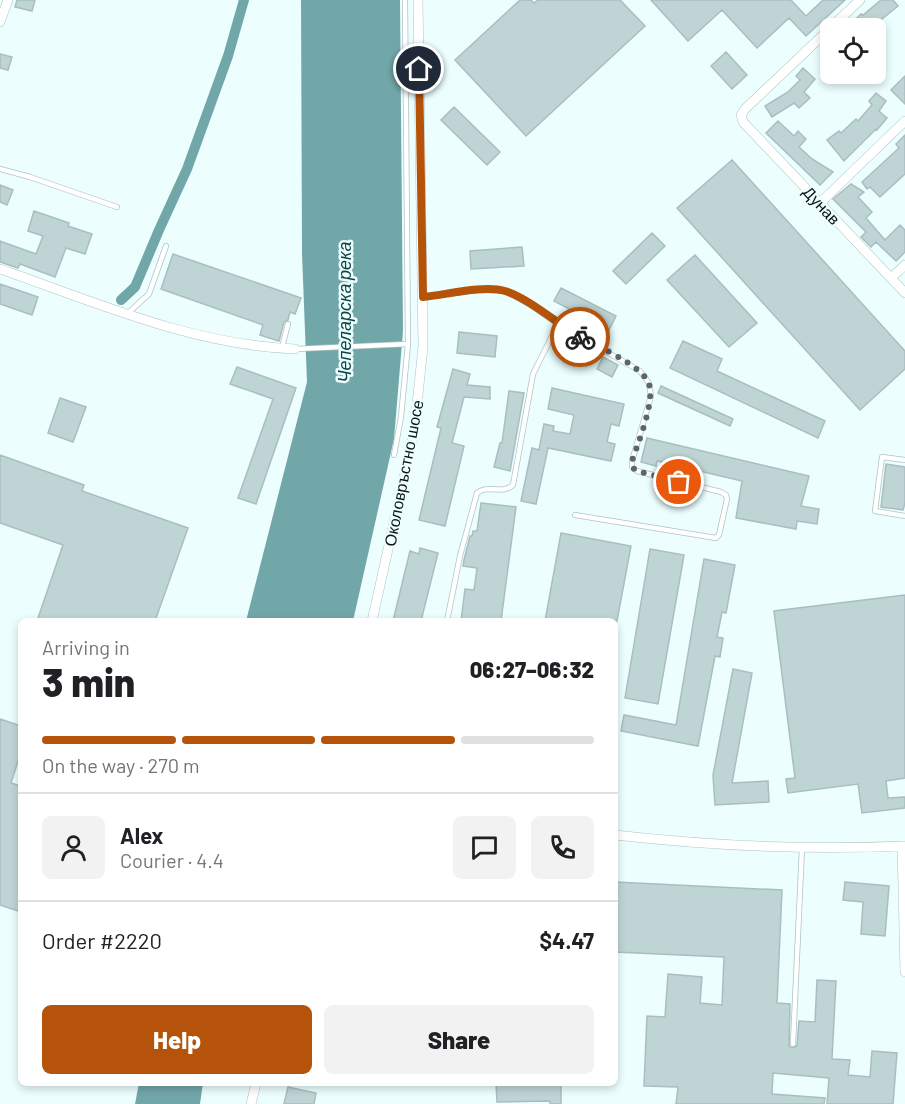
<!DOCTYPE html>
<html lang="en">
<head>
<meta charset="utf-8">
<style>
  :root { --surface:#fff; --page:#f2f2f2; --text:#202124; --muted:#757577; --line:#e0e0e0; --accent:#b45309 }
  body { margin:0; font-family:Barlow,sans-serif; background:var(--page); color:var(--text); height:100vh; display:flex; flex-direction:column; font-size:22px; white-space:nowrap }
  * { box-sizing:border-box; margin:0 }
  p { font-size:20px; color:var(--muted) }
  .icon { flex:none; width:33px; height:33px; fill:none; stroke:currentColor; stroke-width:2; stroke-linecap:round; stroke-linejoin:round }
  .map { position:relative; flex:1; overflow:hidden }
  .sheet { position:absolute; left:18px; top:618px; width:600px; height:468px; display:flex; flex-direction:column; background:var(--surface); border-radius:9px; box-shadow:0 3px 9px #0003 }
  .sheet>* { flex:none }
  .fabs { position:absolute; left:820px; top:18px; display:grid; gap:12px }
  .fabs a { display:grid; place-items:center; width:66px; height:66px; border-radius:9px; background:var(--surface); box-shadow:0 3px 9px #0003; font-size:30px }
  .pin { position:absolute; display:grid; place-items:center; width:51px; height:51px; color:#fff; margin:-26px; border:3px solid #fff; border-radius:50%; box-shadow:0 2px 6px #0007 }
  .courier { position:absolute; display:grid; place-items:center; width:60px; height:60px; margin:-30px; border:4px solid #b45309; border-radius:50%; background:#fff; color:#222; box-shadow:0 2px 8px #0007 }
  .summary em { font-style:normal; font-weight:800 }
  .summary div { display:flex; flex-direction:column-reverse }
  .summary { display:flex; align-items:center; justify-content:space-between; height:102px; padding:0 24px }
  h1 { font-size:39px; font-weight:800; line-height:45px }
  .bar { display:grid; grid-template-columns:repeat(4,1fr); gap:9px 6px; align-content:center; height:72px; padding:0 24px }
  .bar i { height:8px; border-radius:4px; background:var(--line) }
  .bar .current { background:var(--accent) }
  .bar p { grid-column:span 4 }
  .line { display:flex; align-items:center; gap:15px; padding:0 24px; border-top:2px solid var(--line) }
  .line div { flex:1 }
  .round { display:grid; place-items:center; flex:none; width:63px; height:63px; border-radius:9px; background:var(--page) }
  .cta { display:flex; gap:12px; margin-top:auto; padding:12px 24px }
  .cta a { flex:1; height:69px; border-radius:9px; background:var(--accent); color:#fff; font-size:24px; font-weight:800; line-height:69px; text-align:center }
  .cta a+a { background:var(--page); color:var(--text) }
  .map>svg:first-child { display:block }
  .water { fill:#72a7a9 }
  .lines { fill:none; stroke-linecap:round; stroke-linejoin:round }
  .canal { stroke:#72a7a9; stroke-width:10 }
  .building { fill:#bfd5d5; stroke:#a9bebf; stroke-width:1.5 }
  .service-casing { stroke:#afc4c5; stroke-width:6 }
  .minor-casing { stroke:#afc4c5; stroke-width:10 }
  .service { stroke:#fff; stroke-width:4.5 }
  .minor { stroke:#fff; stroke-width:9 }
  .done { stroke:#5b6767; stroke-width:6; stroke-dasharray:0 10.8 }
  .route { stroke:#b45309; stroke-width:8 }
  .labels { text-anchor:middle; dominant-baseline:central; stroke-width:5; stroke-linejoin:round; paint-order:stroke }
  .street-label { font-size:16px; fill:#0d1515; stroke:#ecfefe }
  .water-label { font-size:18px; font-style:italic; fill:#114345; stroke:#ecfefe }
</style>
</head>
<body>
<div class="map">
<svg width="905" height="1104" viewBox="0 0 905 1104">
  <rect width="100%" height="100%" fill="#ecfefe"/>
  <path class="water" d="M301,0H400L403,331L394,439L353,621H246L307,382L302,254Z
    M139,1083H203L200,1104H135Z"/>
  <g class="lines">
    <path class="canal" d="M121,300L135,287L159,230L187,169L228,56L244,0"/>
  </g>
  <path class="building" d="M17,0H35L32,11L15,7Z
    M520,0H531L534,3L538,0H620L645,26L526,136L455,60Z
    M651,0H791L806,16L823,0H845L806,36L789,18L757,48L722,10L688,41Z
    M881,0H893L898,6L871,28H847L861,14L863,15Z
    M726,52L747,75L732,89L711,66Z
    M0,54L12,57L8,70L0,68Z
    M803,68L815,79L804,92L810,98L799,108L794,103L772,117L765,106L788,92L800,80L796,76Z
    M905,76V104L891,90Z
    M876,93L886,101L879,111L887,118L877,130L876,129L844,161L827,140L839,131L841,133L856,119L858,121L872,105L869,101Z
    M454,107L500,152L487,165L441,120Z
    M778,121L794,136L798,131L806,139L799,147L812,159L833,172L820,185L766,133Z
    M905,135V174L880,197L870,187L867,189L862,182L899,148L896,144Z
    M732,160L905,351V369L860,410L677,208Z
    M851,184L864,192L858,197L872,212L866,218L885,240L900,225L905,230V252L896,261L876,242L871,247L861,237L866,232L833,199Z
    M0,185L13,190L7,205L0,202Z
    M34,211L69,223L68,226L92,234L85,254L66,248L55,277L20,264L18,268L0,262V241L36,254L43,236L28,231Z
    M652,233L665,246L626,284L613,271Z
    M522,247L524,266L471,269L470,251Z
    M173,254L301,298L295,314L290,312L288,320L284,322L279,341L260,335L263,325L161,289Z
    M695,255L757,323L729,347L667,280Z
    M0,284L38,297L32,315L0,304Z
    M561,288L616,316L609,330L554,301Z
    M459,332L497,336L495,357L457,353Z
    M683,341L722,359L717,371L825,421L818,438L670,368Z
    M603,357L618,365L612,377L597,369Z
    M237,367L296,388L256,504L238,498L273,399L230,384Z
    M453,369L470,374L467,385L490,387V399L464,397L452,443L464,446L445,526L419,520L441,428L437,427Z
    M661,386L733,419L730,426L658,393Z
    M552,388L624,404L619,426L611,424L607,442L615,444L611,461L548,448L536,504L521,501L532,448L539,450L544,424L554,426L553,431L570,434L574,415L548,409Z
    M509,391L524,393L510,471L494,467L500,443H502Z
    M60,398L86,407L73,442L48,433Z
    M647,438L809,476L801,506L819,509L817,524L797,521L796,529L736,518L742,481L657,461L656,466L641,462Z
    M0,455L84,485L82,491L188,528L155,621H37L63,545L0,523Z
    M886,464L905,467V503L903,510L881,507Z
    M481,503L516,507L501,621H461L465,589L474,590L477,568L463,566L464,560L470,536H472L473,531H477Z
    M561,533L631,546L617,621H545Z
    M420,548L438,553L421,621H393L410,551L419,554Z
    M650,549L684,555L658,704L625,698Z
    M704,559L735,565L726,613L722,612L717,637L723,638L720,657L715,656L698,746L621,731L624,715L676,725Z
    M905,595V778L886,781L888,798L905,797V808L862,813L858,784L788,793L786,779L795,778L774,611Z
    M733,669L752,673L732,783L768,781L769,802L715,805L713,775Z
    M0,719L21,726V752L11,783L21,786V912L0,905Z
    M615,882L782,890L777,1003L790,1004L789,1046L792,1048L797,1046L799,1021L815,1022L817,980L836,981L832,1059L850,1060L848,1075L870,1077L872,1051L897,1053L893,1104H827L829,1078L773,1073L772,1094L825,1098L824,1104H676L678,1087L644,1086L647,1016L665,1017L668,974L702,977L700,1003L722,1005L724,957L615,952Z
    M845,882L889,886L885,936L861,934L863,902L843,900Z
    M496,1083H561V1104H550V1101L497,1102Z
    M288,1087L316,1093L314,1104H284Z"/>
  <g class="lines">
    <defs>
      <path id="service" d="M0,169L30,177L117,207
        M423,297L486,289L505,291L529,304L558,324L640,371L649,383L651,396L632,461V467L637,471L721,492L726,495L727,499L719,535L716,538L575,515
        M128,313L149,294L166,246
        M282,347L288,324
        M295,349L408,344
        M394,455L401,417L408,344L405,0
        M905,460L882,457L875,511L905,516
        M447,621L460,556L477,493C487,484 502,495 513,485L533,374L558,324
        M793,1044L802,848"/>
      <path id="minor" d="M860,0L745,109L741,115L743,122L905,293
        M0,22L8,0
        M820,203L905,121
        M0,269C95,302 192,345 295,349
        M891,278L905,265
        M372,621L414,433L423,347L418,0
        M615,835C712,846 808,850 905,846
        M902,846L905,972
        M251,1104L256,1083"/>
    </defs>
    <use href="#service" class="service-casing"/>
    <use href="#minor" class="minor-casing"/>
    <use href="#service" class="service"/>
    <use href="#minor" class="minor"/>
  </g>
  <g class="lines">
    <path class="done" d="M580,337C597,346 643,366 649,384C655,402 638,443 632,461L633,468L637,471L679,482"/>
    <path class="route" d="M419,69L423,297C445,295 483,285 505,291C528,298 558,324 580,337"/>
  </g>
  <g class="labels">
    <g class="street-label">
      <text transform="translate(822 205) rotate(47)">Дунав</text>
      <text transform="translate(403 473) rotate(-79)">Околовръстно шосе</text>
    </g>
    <g class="water-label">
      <text transform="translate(344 312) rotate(-90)">Чепеларска река</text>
    </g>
  </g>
</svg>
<div class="fabs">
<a><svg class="icon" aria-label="locate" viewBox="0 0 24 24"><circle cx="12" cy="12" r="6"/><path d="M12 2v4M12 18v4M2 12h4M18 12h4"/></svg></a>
</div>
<div class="pin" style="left:679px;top:482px;background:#ea580c"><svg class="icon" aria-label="bag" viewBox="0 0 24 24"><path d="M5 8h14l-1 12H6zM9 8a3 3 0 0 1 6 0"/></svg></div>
<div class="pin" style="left:419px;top:69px;background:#1f2937"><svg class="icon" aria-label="home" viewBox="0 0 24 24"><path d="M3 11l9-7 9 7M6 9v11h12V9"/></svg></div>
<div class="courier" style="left:580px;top:337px"><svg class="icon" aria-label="bike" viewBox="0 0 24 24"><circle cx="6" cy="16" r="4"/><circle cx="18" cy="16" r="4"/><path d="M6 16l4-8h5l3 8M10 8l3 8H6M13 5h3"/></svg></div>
<section class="sheet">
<div class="summary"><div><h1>3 min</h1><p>Arriving in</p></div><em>06:27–06:32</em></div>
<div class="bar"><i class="current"></i><i class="current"></i><i class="current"></i><i></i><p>On the way · 270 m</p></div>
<div class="line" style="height:108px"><a class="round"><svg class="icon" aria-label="person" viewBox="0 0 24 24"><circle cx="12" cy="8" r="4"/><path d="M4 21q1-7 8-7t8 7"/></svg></a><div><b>Alex</b><p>Courier · 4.4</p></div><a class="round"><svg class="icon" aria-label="chat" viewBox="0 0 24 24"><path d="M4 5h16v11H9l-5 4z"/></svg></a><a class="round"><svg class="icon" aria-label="phone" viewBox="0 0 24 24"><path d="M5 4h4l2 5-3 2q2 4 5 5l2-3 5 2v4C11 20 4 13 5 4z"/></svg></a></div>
<div class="line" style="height:78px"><div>Order #2220</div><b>$4.47</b></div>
<div class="cta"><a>Help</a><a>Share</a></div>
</section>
</div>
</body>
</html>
